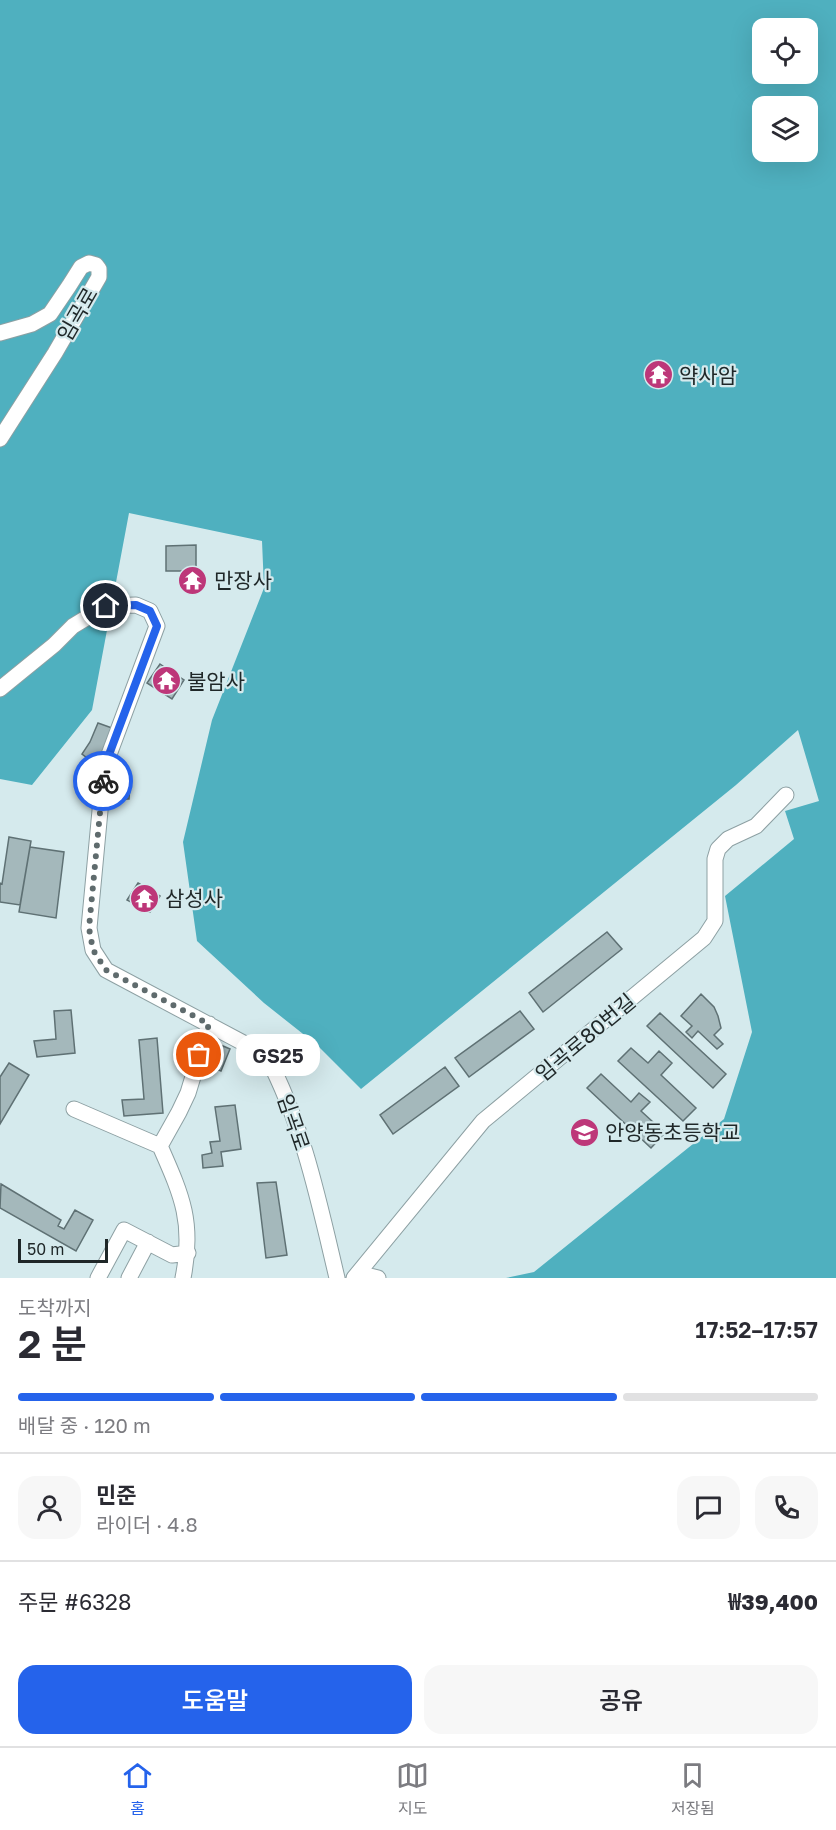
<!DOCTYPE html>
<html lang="ko">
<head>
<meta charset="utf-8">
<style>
  :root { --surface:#fff; --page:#f7f7f7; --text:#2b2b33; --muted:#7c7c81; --line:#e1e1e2; --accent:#2563eb }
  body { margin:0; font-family:"Golos Text","Noto Sans KR",sans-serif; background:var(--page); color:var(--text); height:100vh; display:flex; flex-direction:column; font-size:22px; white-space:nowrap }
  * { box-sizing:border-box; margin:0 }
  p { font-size:20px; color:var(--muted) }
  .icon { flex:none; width:33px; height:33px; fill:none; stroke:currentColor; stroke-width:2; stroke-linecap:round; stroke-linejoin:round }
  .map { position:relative; height:1278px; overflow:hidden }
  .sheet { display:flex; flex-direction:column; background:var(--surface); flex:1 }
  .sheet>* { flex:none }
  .buttons { position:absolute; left:752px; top:18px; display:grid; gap:12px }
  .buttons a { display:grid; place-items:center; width:66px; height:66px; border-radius:12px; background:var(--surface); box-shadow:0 6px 24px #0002; font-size:30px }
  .scale { position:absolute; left:18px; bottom:15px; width:90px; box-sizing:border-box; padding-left:6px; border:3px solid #1f2728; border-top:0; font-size:16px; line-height:21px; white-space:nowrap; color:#1f2728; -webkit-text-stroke:4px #d5eaed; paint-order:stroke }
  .pin { position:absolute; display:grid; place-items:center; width:51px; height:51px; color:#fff; margin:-26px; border:3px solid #fff; border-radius:50%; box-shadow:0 2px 6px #0007 }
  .courier { position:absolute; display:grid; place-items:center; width:60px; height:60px; margin:-30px; border:4px solid #2563eb; border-radius:50%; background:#fff; color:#222; box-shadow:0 2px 8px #0007 }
  .bubble { position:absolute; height:42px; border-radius:18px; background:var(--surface); box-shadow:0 6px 24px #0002; font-size:20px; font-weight:600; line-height:42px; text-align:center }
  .overview em { font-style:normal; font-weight:600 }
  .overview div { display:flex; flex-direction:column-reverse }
  .overview { display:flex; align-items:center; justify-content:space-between; height:102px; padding:0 18px }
  h1 { font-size:39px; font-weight:600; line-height:45px }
  .bar { display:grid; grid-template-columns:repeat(4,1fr); gap:9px 6px; align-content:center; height:72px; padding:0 18px }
  .bar i { height:8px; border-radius:4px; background:var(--line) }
  .bar .on { background:var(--accent) }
  .bar p { grid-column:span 4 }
  .line { display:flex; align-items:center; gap:15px; padding:0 18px; border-top:2px solid var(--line) }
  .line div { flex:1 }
  .round { display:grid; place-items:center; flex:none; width:63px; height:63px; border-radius:18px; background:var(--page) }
  .primary-button { display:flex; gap:12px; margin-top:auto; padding:12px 18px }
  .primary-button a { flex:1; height:69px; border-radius:18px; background:var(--accent); color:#fff; font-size:24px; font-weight:600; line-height:69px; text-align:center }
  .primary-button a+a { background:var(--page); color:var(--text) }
  .dock { display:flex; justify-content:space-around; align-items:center; height:84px; border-top:2px solid var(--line); background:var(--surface); font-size:16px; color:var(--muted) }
  .dock a { display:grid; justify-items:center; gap:3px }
  .dock .on { color:var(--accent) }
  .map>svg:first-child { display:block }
  .forest { fill:#4fb0bf; fill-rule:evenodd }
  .building { fill:#a4b8bb; stroke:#5f7174; stroke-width:1.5 }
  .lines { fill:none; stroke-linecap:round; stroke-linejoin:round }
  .minor-casing { stroke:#8da0a3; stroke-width:17 }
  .minor { stroke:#fff; stroke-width:15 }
  .done { stroke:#5f6b6d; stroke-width:6; stroke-dasharray:0 10.8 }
  .route { stroke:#2563eb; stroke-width:8 }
  .labels { text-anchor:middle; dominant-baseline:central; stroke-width:4.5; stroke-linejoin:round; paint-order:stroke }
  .street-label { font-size:21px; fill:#1f2728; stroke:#d5eaed }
  .poi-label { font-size:21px; fill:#1f2728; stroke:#d5eaed; text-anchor:start }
</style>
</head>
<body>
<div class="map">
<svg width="836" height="1278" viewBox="0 0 836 1278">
  <rect width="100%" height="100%" fill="#d5eaed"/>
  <path class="forest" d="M0,0H836V1278H506L534,1272L724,1119L752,1032L725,896L794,839L785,811L819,801L798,730L736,785L361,1089L317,1045L264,1003L197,941L183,842L212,720L264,588L262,541L129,513L92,710L32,785L0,779ZM762,28H807V74H762ZM762,106H807V152H762Z"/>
  <path class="building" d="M657,361L670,369L659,388L645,380Z
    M196,545V571H166V546Z
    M160,664L184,680L172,699L147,683Z
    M98,723L112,728L105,751L95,764L82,754L90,742Z
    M114,784H130L129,799H114Z
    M9,837L31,841L20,905L0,902V883L2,884Z
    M30,847L64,852L56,918L19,912Z
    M138,883L160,896L150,912L127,900Z
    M607,932L622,949L543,1012L529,993Z
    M701,994L714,1007L718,1016L721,1028L714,1035L723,1044L717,1049L698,1031L692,1038L686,1032L692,1026L681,1016Z
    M71,1010L75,1053L37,1057L34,1041L56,1039L54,1011Z
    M520,1011L534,1029L469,1077L455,1058Z
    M660,1013L726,1074L713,1088L647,1026Z
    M157,1038L163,1113L124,1116L122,1100L144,1099L139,1040Z
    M216,1043L230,1049L221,1071L207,1065Z
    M631,1048L648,1063L659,1051L672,1063L661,1075L696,1108L683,1121L618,1061Z
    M9,1063L29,1075L0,1124V1077Z
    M445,1067L459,1086L393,1134L380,1115Z
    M601,1074L631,1102L639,1093L650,1102L641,1111L665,1133L651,1148L587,1088Z
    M235,1105L241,1149L221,1152L223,1166L203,1168L202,1155L212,1153L210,1142L220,1141L215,1107Z
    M276,1182L287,1255L266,1258L257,1183Z
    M1,1184L61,1220L58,1226L64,1229L75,1210L93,1220L76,1251L0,1208Z"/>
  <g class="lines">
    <defs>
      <path id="minor" d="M0,333L32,324L50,314L69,286L81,267L89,263L96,265L99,269V277L55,353L0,439
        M0,689L54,645L73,626L106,606L136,605L150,611L157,626L104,768L89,928L93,950L106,970L266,1055C303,1124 319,1202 337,1278
        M74,1109L160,1146
        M358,1273L378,1278
        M98,1278L124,1230L172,1255L188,1253
        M129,1278L148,1242
        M183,1278C194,1222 182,1196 160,1146L179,1112L188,1093L209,1024
        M354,1278L483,1121L704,938L715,921V859L718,849L728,839L756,826L786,795"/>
    </defs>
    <use href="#minor" class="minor-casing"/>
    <use href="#minor" class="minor"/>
  </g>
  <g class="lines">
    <path class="done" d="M103,781L89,928L93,950L106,970L209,1024L199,1055"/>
    <path class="route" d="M103,781L104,768L157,626L150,611L136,605L106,606"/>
  </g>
  <defs>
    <symbol id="temple-disc" viewBox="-11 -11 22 22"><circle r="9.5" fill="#bd3779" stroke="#d5eaed"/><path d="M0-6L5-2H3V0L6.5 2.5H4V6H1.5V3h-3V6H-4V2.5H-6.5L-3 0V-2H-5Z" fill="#fff"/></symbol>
    <symbol id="school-disc" viewBox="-11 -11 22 22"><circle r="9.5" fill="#bd3779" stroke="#d5eaed"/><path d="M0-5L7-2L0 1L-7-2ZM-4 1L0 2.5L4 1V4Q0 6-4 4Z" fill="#fff"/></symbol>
  </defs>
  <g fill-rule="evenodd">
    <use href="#temple-disc" x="642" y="358" width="33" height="33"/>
    <use href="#temple-disc" x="176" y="564" width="33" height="33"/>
    <use href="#temple-disc" x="150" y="664" width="33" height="33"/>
    <use href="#temple-disc" x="128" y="882" width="33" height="33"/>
    <use href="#school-disc" x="568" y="1116" width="33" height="33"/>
  </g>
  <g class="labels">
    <g class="street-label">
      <text transform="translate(77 314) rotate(-60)">임곡로</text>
      <text transform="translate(585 1037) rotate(-40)">임곡로80번길</text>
      <text transform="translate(294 1122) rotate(71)">임곡로</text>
    </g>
    <g class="poi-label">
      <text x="679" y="375">약사암</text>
      <text x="214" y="580">만장사</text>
      <text x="187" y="681">불암사</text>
      <text x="165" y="898">삼성사</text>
      <text x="605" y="1132">안양동초등학교</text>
    </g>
  </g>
</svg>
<div class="buttons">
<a><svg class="icon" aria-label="locate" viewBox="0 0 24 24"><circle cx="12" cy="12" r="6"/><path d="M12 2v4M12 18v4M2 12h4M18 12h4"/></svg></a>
<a><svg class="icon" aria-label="layers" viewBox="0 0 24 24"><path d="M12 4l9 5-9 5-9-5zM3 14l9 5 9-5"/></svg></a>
</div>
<div class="scale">50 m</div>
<div class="pin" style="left:199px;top:1055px;background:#ea580c"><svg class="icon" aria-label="bag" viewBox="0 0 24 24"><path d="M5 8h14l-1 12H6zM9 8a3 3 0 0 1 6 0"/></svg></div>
<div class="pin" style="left:106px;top:606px;background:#1f2937"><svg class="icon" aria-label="home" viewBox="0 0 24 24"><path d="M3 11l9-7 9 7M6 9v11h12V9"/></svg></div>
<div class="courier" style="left:103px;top:781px"><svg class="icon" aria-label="bike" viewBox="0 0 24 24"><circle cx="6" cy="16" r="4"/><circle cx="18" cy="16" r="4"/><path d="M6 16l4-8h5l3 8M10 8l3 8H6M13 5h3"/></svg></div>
<div class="bubble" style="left:236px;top:1034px;width:84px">GS25</div>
</div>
<section class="sheet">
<div class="overview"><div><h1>2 분</h1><p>도착까지</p></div><em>17:52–17:57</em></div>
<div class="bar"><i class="on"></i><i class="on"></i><i class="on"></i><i></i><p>배달 중 · 120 m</p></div>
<div class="line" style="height:108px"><a class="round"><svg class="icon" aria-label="person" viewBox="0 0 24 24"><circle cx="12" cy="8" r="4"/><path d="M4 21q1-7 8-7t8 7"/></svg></a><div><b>민준</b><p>라이더 · 4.8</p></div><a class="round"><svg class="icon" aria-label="chat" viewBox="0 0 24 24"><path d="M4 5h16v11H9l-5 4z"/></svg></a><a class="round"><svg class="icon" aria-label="phone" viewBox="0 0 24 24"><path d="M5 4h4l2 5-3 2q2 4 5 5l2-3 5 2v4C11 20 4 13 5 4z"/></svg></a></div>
<div class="line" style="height:78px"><div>주문 #6328</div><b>₩39,400</b></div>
<div class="primary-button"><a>도움말</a><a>공유</a></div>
</section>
<nav class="dock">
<a class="on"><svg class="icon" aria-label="home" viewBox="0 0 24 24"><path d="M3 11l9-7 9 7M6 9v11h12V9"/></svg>홈</a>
<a><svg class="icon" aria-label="map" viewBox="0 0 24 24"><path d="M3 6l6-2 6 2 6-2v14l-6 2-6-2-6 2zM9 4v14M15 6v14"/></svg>지도</a>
<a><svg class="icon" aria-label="saved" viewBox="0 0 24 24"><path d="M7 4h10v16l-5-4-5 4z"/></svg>저장됨</a>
</nav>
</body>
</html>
